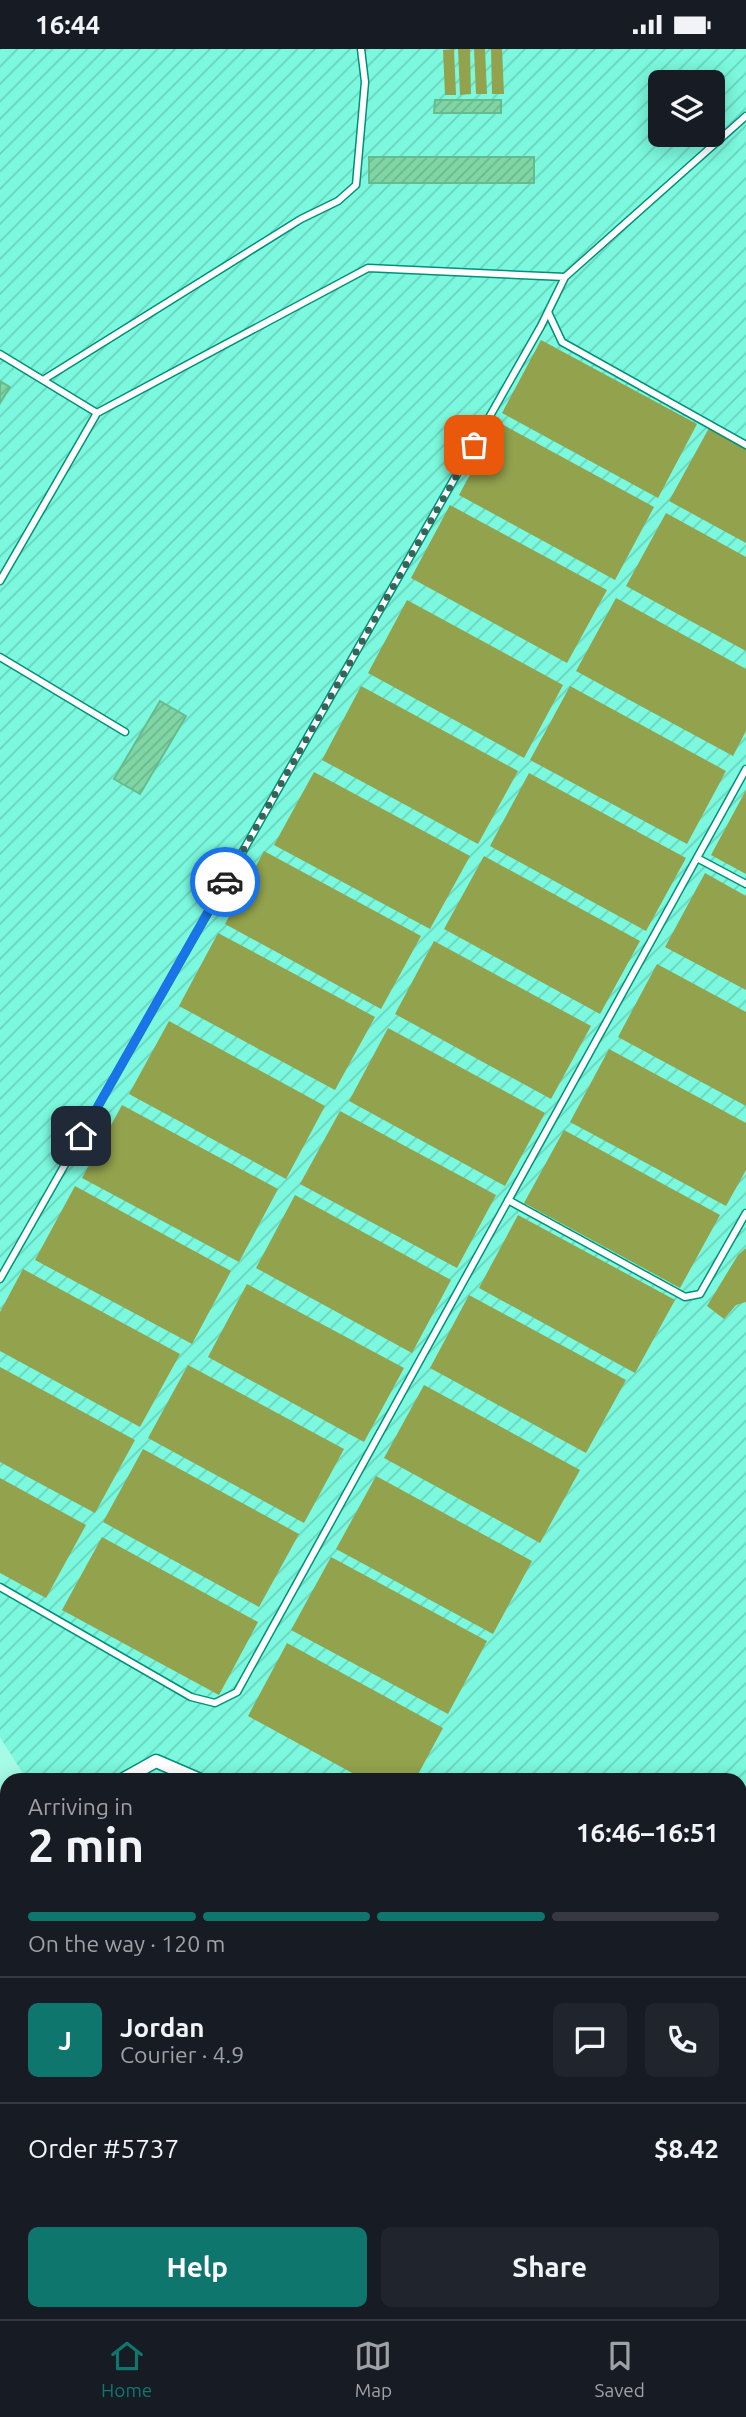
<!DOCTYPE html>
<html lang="en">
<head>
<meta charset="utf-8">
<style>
  :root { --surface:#171b24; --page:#20242c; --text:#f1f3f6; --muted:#9ea1a6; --line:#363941; --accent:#0f766e }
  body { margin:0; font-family:Ubuntu,sans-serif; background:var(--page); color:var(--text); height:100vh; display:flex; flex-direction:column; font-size:26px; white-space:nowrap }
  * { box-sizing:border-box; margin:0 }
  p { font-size:23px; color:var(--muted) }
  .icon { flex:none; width:38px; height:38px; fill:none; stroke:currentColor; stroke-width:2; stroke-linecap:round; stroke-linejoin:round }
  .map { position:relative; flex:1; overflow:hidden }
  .sheet { position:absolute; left:0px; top:1724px; width:747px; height:548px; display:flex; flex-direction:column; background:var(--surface); border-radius:21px 21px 0 0; box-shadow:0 4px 18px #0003 }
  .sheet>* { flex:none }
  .buttons { position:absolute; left:648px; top:21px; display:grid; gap:14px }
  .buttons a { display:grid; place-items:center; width:77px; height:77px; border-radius:10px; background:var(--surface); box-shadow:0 4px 18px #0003; font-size:35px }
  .pin { position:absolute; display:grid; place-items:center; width:60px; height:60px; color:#fff; margin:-30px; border-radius:14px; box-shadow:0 4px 10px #0006 }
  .courier { position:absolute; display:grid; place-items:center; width:70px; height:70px; margin:-35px; border:5px solid #1a73e8; border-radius:50%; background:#fff; color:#222; box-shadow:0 2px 9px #0007 }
  .headline em { font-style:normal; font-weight:600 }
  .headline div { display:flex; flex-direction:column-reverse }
  .headline { display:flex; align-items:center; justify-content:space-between; height:119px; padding:0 28px }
  h1 { font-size:46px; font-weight:600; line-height:52px }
  .bar { display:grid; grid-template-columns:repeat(4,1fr); gap:10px 7px; align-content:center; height:84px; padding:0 28px }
  .bar i { height:9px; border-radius:5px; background:var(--line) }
  .bar .selected { background:var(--accent) }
  .bar p { grid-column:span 4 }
  .line { display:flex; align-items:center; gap:18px; padding:0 28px; border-top:2px solid var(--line) }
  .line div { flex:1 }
  .round { display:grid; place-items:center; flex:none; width:74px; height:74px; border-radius:10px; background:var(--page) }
  .action { display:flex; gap:14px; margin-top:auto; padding:14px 28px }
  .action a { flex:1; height:80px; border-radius:10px; background:var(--accent); color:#fff; font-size:28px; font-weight:600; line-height:80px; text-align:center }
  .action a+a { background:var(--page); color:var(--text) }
  .status { display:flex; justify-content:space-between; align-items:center; height:49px; padding:0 35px; background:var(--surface); direction:ltr }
  .status svg { height:19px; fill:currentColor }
  .dock { display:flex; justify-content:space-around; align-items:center; height:98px; border-top:2px solid var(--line); background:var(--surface); font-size:19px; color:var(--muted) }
  .dock a { display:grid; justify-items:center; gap:4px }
  .dock .selected { color:var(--accent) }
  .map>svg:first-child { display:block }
  .industrial { fill:url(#industrial-furrows); fill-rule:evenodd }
  .water { fill:#93a24d }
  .building { fill:url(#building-hatch); stroke:#66bb8c; stroke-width:2 }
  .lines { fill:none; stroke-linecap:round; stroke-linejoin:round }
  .service-casing { stroke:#00917c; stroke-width:9 }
  .minor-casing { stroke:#00917c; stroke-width:15 }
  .service { stroke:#fff; stroke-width:6 }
  .minor { stroke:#fff; stroke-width:12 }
  .done { stroke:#3a6358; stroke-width:7; stroke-dasharray:0 12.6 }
  .route { stroke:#1a73e8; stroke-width:9 }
</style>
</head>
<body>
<div class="status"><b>16:44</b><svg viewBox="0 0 49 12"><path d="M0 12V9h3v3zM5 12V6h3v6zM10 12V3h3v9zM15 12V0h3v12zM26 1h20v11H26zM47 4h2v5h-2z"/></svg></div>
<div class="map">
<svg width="746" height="2270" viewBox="0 0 746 2270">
  <defs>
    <pattern id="industrial-furrows" width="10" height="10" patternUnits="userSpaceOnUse" patternTransform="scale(1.75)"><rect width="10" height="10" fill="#7bf8dd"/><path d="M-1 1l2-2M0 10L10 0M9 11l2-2" fill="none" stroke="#69d4bc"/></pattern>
    <pattern id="building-hatch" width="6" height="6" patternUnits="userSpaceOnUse" patternTransform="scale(1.75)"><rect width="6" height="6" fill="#80d5a4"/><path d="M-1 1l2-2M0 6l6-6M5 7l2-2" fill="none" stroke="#6db68c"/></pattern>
  </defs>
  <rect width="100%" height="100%" fill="#a6fbe6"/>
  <path class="industrial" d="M0,0H746V1770H740V1731H27L0,1688ZM660,33H712V86H660Z
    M7,1818V2108L0,2104V1824Z
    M260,2265H343L333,2270H268Z"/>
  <path class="water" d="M454,0L456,46H445L443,1Z
    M458,0H470L471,45L460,46Z
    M474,0H485L487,45H476Z
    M491,0H502L504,45H492Z
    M541,291L697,375L658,449L502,364Z
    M498,373L654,458L615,531L459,446Z
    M709,379L746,399V494L669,452Z
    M450,456L607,541L567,614L411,529Z
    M666,464L746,508V602L626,537Z
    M616,549L746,620V682L733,707L576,622Z
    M407,551L563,636L524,709L368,624Z
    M361,637L518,722L478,795L322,711Z
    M570,637L726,722L687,795L530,711Z
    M314,723L470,807L430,880L274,796Z
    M529,724L686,809L646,882L490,797Z
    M746,741V825L711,806Z
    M264,802L421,887L381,960L225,875Z
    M484,807L640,892L600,965L444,880Z
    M705,824L746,847V941L665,898Z
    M218,884L375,968L335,1041L179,957Z
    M434,892L591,977L551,1050L395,965Z
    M657,915L746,963V1057L618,988Z
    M169,972L325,1057L286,1130L129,1045Z
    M388,979L545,1064L505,1137L349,1052Z
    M609,1000L746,1074V1121L726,1157L570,1073Z
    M122,1056L278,1140L239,1213L82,1129Z
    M340,1062L496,1146L457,1219L300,1135Z
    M564,1081L720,1166L680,1239L524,1154Z
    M75,1137L231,1222L192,1295L35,1211Z
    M295,1146L451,1231L412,1304L256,1219Z
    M518,1166L675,1251L635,1324L479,1239Z
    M746,1199V1253L736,1256L724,1270L707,1257L738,1206Z
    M23,1220L180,1305L140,1378L0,1302V1263Z
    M247,1235L404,1319L364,1393L208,1308Z
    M469,1246L626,1331L586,1404L430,1319Z
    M188,1316L344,1400L304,1474L148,1389Z
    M0,1318L135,1391L95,1464L0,1413Z
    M424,1336L580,1421L540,1494L384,1409Z
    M143,1400L299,1485L259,1558L103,1473Z
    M376,1427L532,1512L493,1585L336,1500Z
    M0,1429L86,1476L46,1549L0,1524Z
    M102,1488L258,1573L219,1646L62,1561Z
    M331,1508L487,1592L448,1665L291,1581Z
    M287,1594L443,1679L415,1731H365L248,1667Z
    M746,2110V2190L740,2193V2113Z
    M367,2264H584V2265L573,2270H355Z"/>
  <path class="building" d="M435,51H501V64H434Z
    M369,108H534V134H369Z
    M0,332L10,338L0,354Z
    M160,652L186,667L140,745L114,730Z
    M7,1820V1858L0,1864V1826Z
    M7,2249V2264H30L27,2270H0V2261Z
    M34,2264H64L61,2270H30Z
    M74,2264H91L100,2270H71Z"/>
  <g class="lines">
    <defs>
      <path id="service" d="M548,263L562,293L746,396
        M0,305L97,364L368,219L565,228L746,67
        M43,331L301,170L338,152L356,136L365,33L361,0
        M0,532L97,364
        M0,608L125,683
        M697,809L746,835
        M508,1151L685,1248L700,1245L746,1164
        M0,1230L541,277L565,228
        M0,1538L191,1648L215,1654L237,1643L746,720"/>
      <path id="minor" d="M122,1731L156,1712L200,1731
        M0,1809L7,1804
        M0,2114L7,2118"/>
    </defs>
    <use href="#service" class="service-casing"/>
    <use href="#minor" class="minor-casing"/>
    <use href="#service" class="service"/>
    <use href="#minor" class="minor"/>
  </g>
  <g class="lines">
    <path class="done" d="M225,833L474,396"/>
    <path class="route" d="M81,1087L225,833"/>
  </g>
</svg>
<div class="buttons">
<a><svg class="icon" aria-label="layers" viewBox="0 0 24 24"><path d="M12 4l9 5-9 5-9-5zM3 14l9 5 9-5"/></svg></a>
</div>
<div class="pin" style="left:474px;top:396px;background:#ea580c"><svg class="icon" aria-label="bag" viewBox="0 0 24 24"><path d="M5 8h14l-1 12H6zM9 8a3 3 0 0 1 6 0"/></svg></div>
<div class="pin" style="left:81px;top:1087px;background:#1f2937"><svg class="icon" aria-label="home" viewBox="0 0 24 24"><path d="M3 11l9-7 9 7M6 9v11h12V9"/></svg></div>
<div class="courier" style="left:225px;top:833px"><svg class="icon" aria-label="car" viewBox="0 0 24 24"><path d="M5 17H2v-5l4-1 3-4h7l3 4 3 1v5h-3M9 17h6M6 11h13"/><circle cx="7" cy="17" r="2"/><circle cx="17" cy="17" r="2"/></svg></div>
<section class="sheet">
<div class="headline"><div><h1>2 min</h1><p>Arriving in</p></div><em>16:46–16:51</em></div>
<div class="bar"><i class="selected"></i><i class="selected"></i><i class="selected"></i><i></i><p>On the way · 120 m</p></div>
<div class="line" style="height:126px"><b class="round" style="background:var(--accent);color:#fff">J</b><div><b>Jordan</b><p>Courier · 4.9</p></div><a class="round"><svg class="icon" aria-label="chat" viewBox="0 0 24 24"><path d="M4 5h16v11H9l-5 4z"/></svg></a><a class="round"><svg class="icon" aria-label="phone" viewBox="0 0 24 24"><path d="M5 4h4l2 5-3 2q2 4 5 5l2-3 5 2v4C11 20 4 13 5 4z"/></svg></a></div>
<div class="line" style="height:91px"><div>Order #5737</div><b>$8.42</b></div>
<div class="action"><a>Help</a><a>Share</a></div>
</section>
</div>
<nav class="dock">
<a class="selected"><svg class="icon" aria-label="home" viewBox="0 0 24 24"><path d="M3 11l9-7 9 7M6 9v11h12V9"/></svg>Home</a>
<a><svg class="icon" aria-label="map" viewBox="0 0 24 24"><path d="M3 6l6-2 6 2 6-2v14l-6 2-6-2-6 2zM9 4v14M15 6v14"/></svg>Map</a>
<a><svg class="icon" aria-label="saved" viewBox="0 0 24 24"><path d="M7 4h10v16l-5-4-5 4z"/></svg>Saved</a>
</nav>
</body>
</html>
